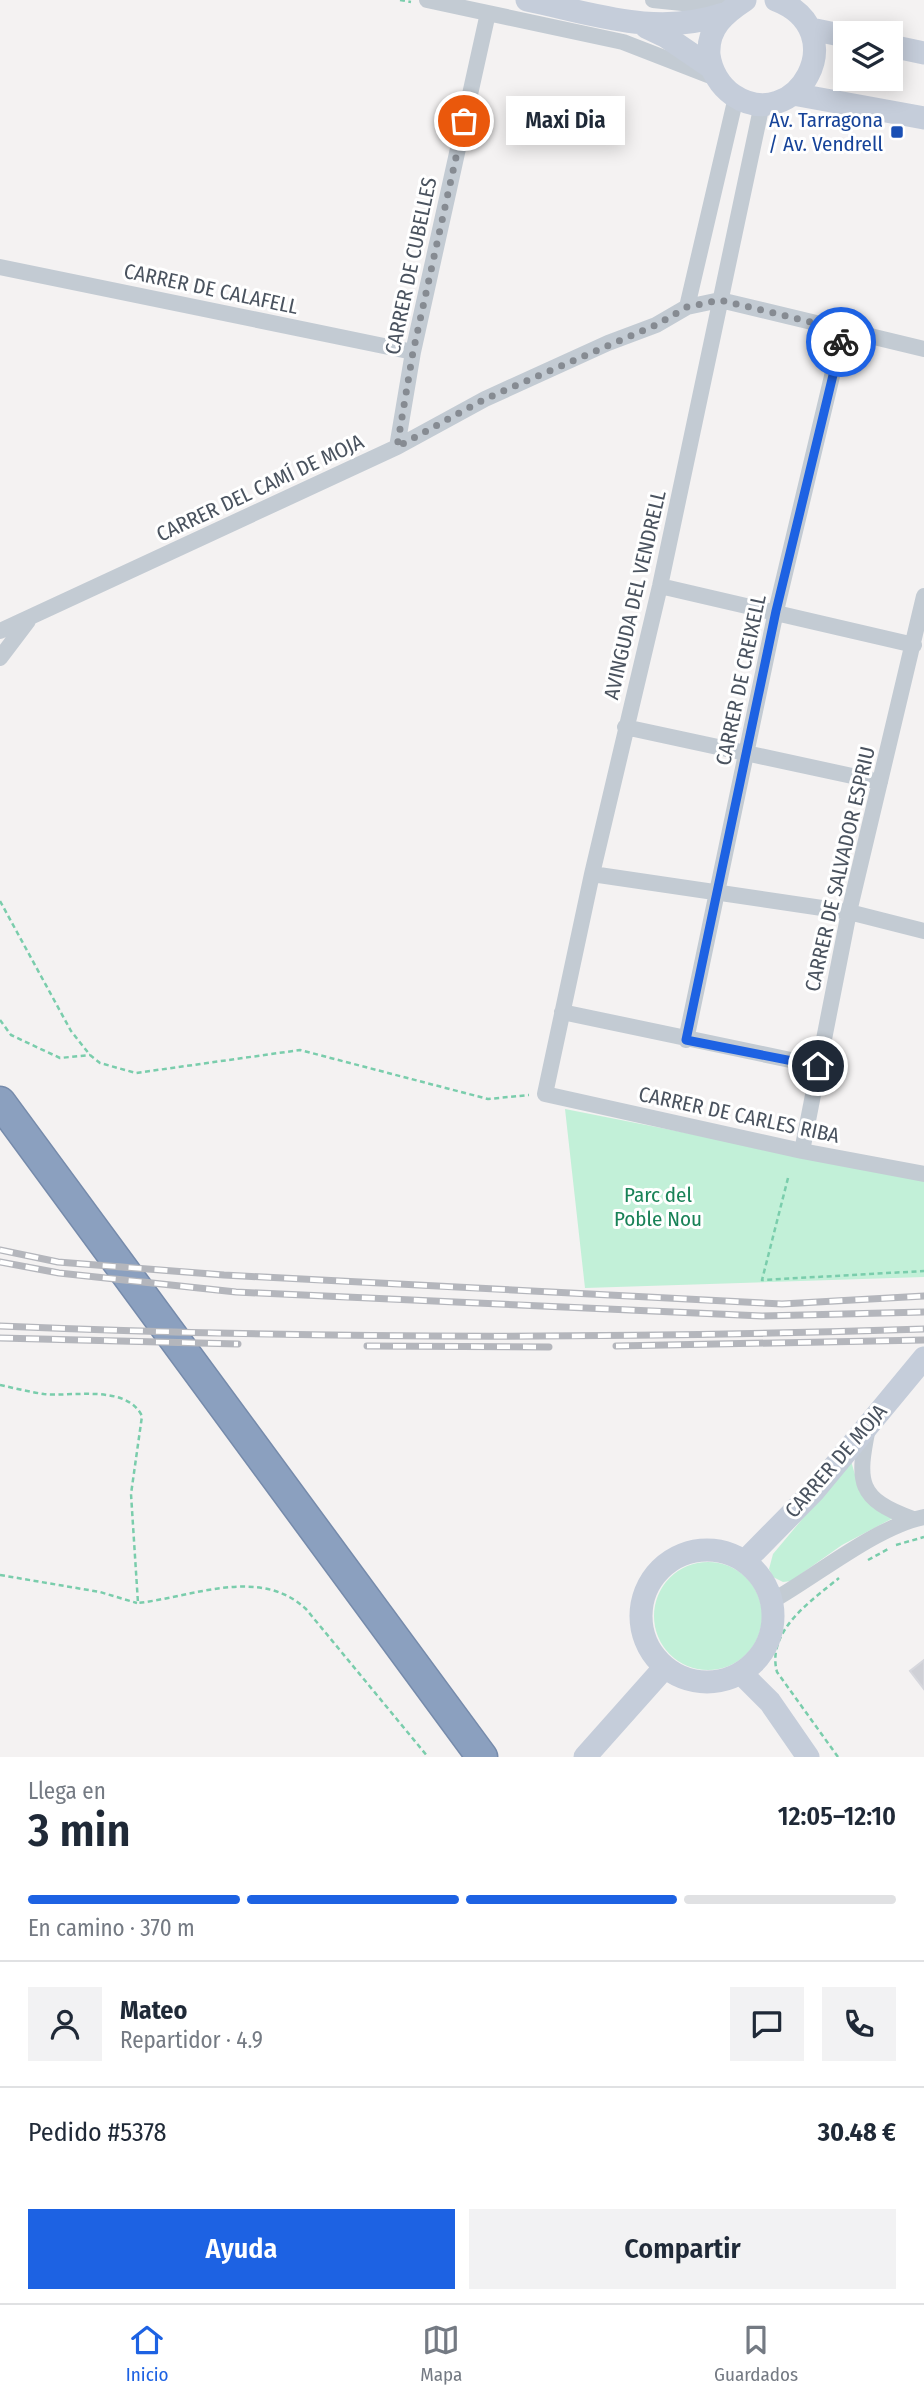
<!DOCTYPE html>
<html lang="es">
<head>
<meta charset="utf-8">
<style>
  :root { --surface:#fff; --page:#f2f2f3; --text:#1f2937; --muted:#747a83; --line:#e0e1e3; --accent:#1d62e3 }
  body { margin:0; font-family:"Fira Sans Condensed",sans-serif; background:var(--page); color:var(--text); height:100vh; display:flex; flex-direction:column; font-size:26px; white-space:nowrap }
  * { box-sizing:border-box; margin:0 }
  p { font-size:23px; color:var(--muted) }
  .icon { flex:none; width:38px; height:38px; fill:none; stroke:currentColor; stroke-width:2; stroke-linecap:round; stroke-linejoin:round }
  .map { position:relative; height:1757px; overflow:hidden }
  .sheet { display:flex; flex-direction:column; background:var(--surface); flex:1 }
  .sheet>* { flex:none }
  .controls { position:absolute; left:833px; top:21px; display:grid; gap:14px }
  .controls a { display:grid; place-items:center; width:70px; height:70px; border-radius:0px; background:var(--surface); box-shadow:0 4px 18px #0003; font-size:35px }
  .pin { position:absolute; display:grid; place-items:center; width:60px; height:60px; color:#fff; margin:-30px; border:4px solid #fff; border-radius:50%; box-shadow:0 2px 7px #0007 }
  .courier { position:absolute; display:grid; place-items:center; width:70px; height:70px; margin:-35px; border:5px solid #1d62e3; border-radius:50%; background:#fff; color:#222; box-shadow:0 2px 9px #0007 }
  .bubble { position:absolute; height:49px; border-radius:0px; background:var(--surface); box-shadow:0 4px 18px #0003; font-size:23px; font-weight:600; line-height:49px; text-align:center }
  .overview em { font-style:normal; font-weight:600 }
  .overview div { display:flex; flex-direction:column-reverse }
  .overview { display:flex; align-items:center; justify-content:space-between; height:119px; padding:0 28px }
  h1 { font-size:46px; font-weight:600; line-height:52px }
  .bar { display:grid; grid-template-columns:repeat(4,1fr); gap:10px 7px; align-content:center; height:84px; padding:0 28px }
  .bar i { height:9px; border-radius:5px; background:var(--line) }
  .bar .active { background:var(--accent) }
  .bar p { grid-column:span 4 }
  .line { display:flex; align-items:center; gap:18px; padding:0 28px; border-top:2px solid var(--line) }
  .line div { flex:1 }
  .round { display:grid; place-items:center; flex:none; width:74px; height:74px; border-radius:0px; background:var(--page) }
  .button { display:flex; gap:14px; margin-top:auto; padding:14px 28px }
  .button a { flex:1; height:80px; border-radius:0px; background:var(--accent); color:#fff; font-size:28px; font-weight:600; line-height:80px; text-align:center }
  .button a+a { background:var(--page); color:var(--text) }
  .tab-bar { display:flex; justify-content:space-around; align-items:center; height:98px; border-top:2px solid var(--line); background:var(--surface); font-size:19px; color:var(--muted) }
  .tab-bar a { display:grid; justify-items:center; gap:4px }
  .tab-bar .active { color:var(--accent) }
  .map>svg:first-child { display:block }
  .green { fill:#c2f0d8 }
  .building { fill:#cfd0d6; stroke:#d6d7dd; stroke-width:2 }
  .lines { fill:none; stroke-linecap:round; stroke-linejoin:round }
  .highway-casing { stroke:#768bab; stroke-width:33 }
  .path { stroke:#7acdac; stroke-width:2.5; stroke-dasharray:5 3.5; stroke-linecap:butt }
  .street { stroke:#c3cbd3; stroke-width:16 }
  .secondary { stroke:#c5cdda; stroke-width:23 }
  .highway { stroke:#8ba0bf; stroke-width:30 }
  .rail-casing { stroke:#b4b6bc; stroke-width:7 }
  .rail { stroke:#fff; stroke-width:4.5; stroke-dasharray:13; stroke-linecap:butt }
  .done { stroke:#868b92; stroke-width:7; stroke-dasharray:0 12.6 }
  .route { stroke:#1d62e3; stroke-width:9 }
  .transit-dot { fill:#1a4fb4; stroke:#fff; stroke-width:2.5 }
  .labels { text-anchor:middle; dominant-baseline:central; stroke-width:6; stroke-linejoin:round; paint-order:stroke }
  .transit-label { font-size:21px; fill:#164399; stroke:#fff; text-anchor:end }
  .street-label { font-size:21px; fill:#4a535f; stroke:#fff }
  .park-label { font-size:21px; fill:#198257; stroke:#fff }
</style>
</head>
<body>
<div class="map">
<svg width="924" height="1757" viewBox="0 0 924 1757">
  <rect width="100%" height="100%" fill="#f4f2f2"/>
  <path class="green" d="M565,1109L924,1180V1277L585,1288Z
    M851,1461L860,1492L895,1517L842,1545L791,1581L783,1582L773,1577L769,1569L773,1554Z
    M654 1616a54 54 0 1 1 108 0a54 54 0 1 1-108 0Z"/>
  <path class="building" d="M924,1660V1689L910,1671Z"/>
  <g class="lines">
    <defs>
      <path id="highway" d="M0,1102L482,1757"/>
    </defs>
    <use href="#highway" class="highway-casing"/>
    <path class="path" d="M400,0L411,2
      M0,901L71,1031L90,1055L100,1063L136,1073L300,1050L488,1099L529,1095
      M0,1020L11,1035L60,1058L90,1055
      M788,1178L762,1280L924,1271
      M0,1385C14,1388 29,1392 44,1394C73,1397 126,1384 142,1416L131,1494L138,1603C192,1597 260,1566 306,1609L428,1757
      M896,1545L924,1537
      M868,1560L890,1548
      M0,1575L100,1592L137,1603
      M838,1757L777,1672C766,1631 811,1601 839,1578"/>
    <path class="street" d="M427,0L623,42L708,75
      M653,0L731,8
      M762,104L660,586L592,874L545,1094L802,1151L924,1174
      M0,267L413,352
      M687,307L736,97
      M397,447L413,352L488,13
      M660,586L914,645
      M0,631L397,447L485,399L608,343L656,325L687,307L720,300L924,349
      M0,658L28,621
      M625,727L880,782
      M592,874L849,912L924,931
      M562,1012L819,1066
      M686,1040L776,611L843,330
      M802,1151L849,912L924,596
      M868,1428C857,1482 857,1499 913,1519
      M772,1601C815,1577 877,1526 924,1517"/>
    <path class="secondary" d="M527,0C595,14 656,37 724,14
      M745,0C725,13 707,28 709,55C711,71 720,86 733,95C796,137 856,31 776,0
      M646,27L665,36L712,68
      M811,29L845,36
      M891,46L924,53
      M793,94L924,118
      M641 1616a66 66 0 1 1 132 0a66 66 0 1 1-132 0Z
      M745,1561L814,1491L924,1358
      M741,1673L770,1702L808,1757
      M585,1757L665,1667"/>
    <use href="#highway" class="highway"/>
    <defs>
      <path id="rail" d="M0,1250L58,1262L224,1275L782,1304L924,1296
        M0,1262L59,1273L236,1292L762,1316L924,1312
        M0,1326C308,1339 616,1339 924,1329
        M0,1338L238,1344
        M367,1346L549,1347
        M616,1346L924,1340"/>
    </defs>
    <use href="#rail" class="rail-casing"/>
    <use href="#rail" class="rail"/>
  </g>
  <g class="lines">
    <path class="done" d="M464,121L413,352L397,447L485,399L656,325L687,307L720,300L844,330L841,342"/>
    <path class="route" d="M818,1066L686,1040L776,611L841,342"/>
  </g>
  <rect class="transit-dot" x="890" y="125" width="14" height="14" rx="3.5"/>
  <g class="labels">
    <g class="transit-label">
      <text x="883" y="120">Av. Tarragona<tspan x="883" dy="24">/ Av. Vendrell</tspan></text>
    </g>
    <g class="street-label">
      <text transform="translate(411 266) rotate(-78)">CARRER DE CUBELLES</text>
      <text transform="translate(211 289) rotate(12)">CARRER DE CALAFELL</text>
      <text transform="translate(260 488) rotate(-25)">CARRER DEL CAMÍ DE MOJA</text>
      <text transform="translate(635 595) rotate(-77)">AVINGUDA DEL VENDRELL</text>
      <text transform="translate(741 680) rotate(-78)">CARRER DE CREIXELL</text>
      <text transform="translate(840 869) rotate(-77)">CARRER DE SALVADOR ESPRIU</text>
      <text transform="translate(739 1115) rotate(12)">CARRER DE CARLES RIBA</text>
      <text transform="translate(836 1461) rotate(-49)">CARRER DE MOJA</text>
    </g>
    <g class="park-label">
      <text x="658" y="1195">Parc del<tspan x="658" dy="24">Poble Nou</tspan></text>
    </g>
  </g>
</svg>
<div class="controls">
<a><svg class="icon" aria-label="layers" viewBox="0 0 24 24"><path d="M12 4l9 5-9 5-9-5zM3 14l9 5 9-5"/></svg></a>
</div>
<div class="pin" style="left:464px;top:121px;background:#ea580c"><svg class="icon" aria-label="bag" viewBox="0 0 24 24"><path d="M5 8h14l-1 12H6zM9 8a3 3 0 0 1 6 0"/></svg></div>
<div class="pin" style="left:818px;top:1066px;background:#1f2937"><svg class="icon" aria-label="home" viewBox="0 0 24 24"><path d="M3 11l9-7 9 7M6 9v11h12V9"/></svg></div>
<div class="courier" style="left:841px;top:342px"><svg class="icon" aria-label="bike" viewBox="0 0 24 24"><circle cx="6" cy="16" r="4"/><circle cx="18" cy="16" r="4"/><path d="M6 16l4-8h5l3 8M10 8l3 8H6M13 5h3"/></svg></div>
<div class="bubble" style="left:506px;top:96px;width:119px">Maxi Dia</div>
</div>
<section class="sheet">
<div class="overview"><div><h1>3 min</h1><p>Llega en</p></div><em>12:05–12:10</em></div>
<div class="bar"><i class="active"></i><i class="active"></i><i class="active"></i><i></i><p>En camino · 370 m</p></div>
<div class="line" style="height:126px"><a class="round"><svg class="icon" aria-label="person" viewBox="0 0 24 24"><circle cx="12" cy="8" r="4"/><path d="M4 21q1-7 8-7t8 7"/></svg></a><div><b>Mateo</b><p>Repartidor · 4.9</p></div><a class="round"><svg class="icon" aria-label="chat" viewBox="0 0 24 24"><path d="M4 5h16v11H9l-5 4z"/></svg></a><a class="round"><svg class="icon" aria-label="phone" viewBox="0 0 24 24"><path d="M5 4h4l2 5-3 2q2 4 5 5l2-3 5 2v4C11 20 4 13 5 4z"/></svg></a></div>
<div class="line" style="height:91px"><div>Pedido #5378</div><b>30.48 €</b></div>
<div class="button"><a>Ayuda</a><a>Compartir</a></div>
</section>
<nav class="tab-bar">
<a class="active"><svg class="icon" aria-label="home" viewBox="0 0 24 24"><path d="M3 11l9-7 9 7M6 9v11h12V9"/></svg>Inicio</a>
<a><svg class="icon" aria-label="map" viewBox="0 0 24 24"><path d="M3 6l6-2 6 2 6-2v14l-6 2-6-2-6 2zM9 4v14M15 6v14"/></svg>Mapa</a>
<a><svg class="icon" aria-label="saved" viewBox="0 0 24 24"><path d="M7 4h10v16l-5-4-5 4z"/></svg>Guardados</a>
</nav>
</body>
</html>
